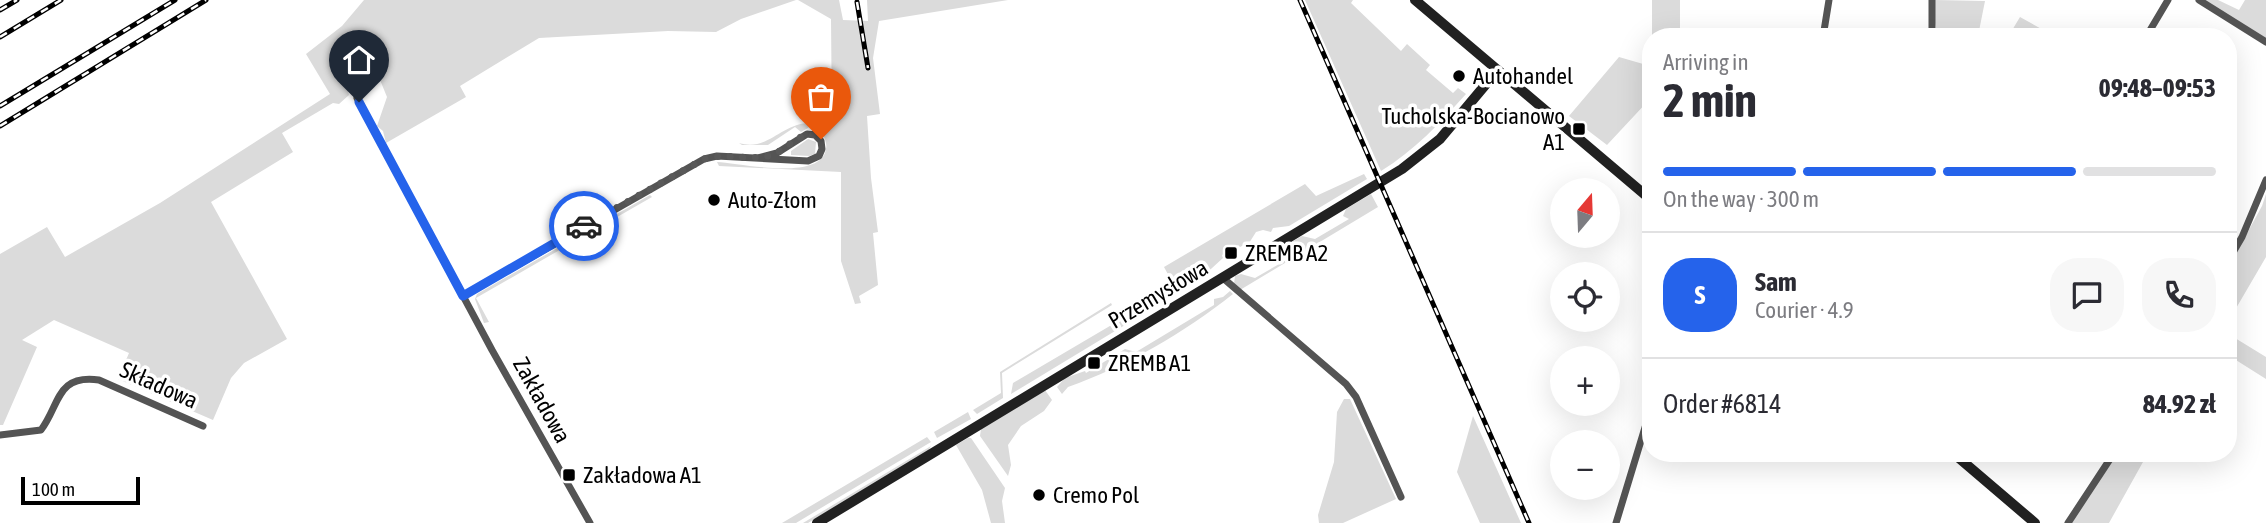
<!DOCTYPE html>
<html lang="en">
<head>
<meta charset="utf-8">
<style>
  :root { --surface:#fff; --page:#f7f7f7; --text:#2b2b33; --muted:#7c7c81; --line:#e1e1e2; --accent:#2563eb }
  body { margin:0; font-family:"Asap Condensed",sans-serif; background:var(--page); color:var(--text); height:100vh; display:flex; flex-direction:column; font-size:26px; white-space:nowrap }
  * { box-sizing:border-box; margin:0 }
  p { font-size:23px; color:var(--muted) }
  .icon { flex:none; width:38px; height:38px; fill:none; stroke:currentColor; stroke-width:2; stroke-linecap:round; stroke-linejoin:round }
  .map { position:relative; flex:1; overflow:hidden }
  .sheet { position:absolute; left:1642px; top:28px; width:595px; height:434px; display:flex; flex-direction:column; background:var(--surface); border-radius:28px; box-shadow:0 7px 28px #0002 }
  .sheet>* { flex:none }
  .needle { width:46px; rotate:19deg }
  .fabs { position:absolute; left:1550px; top:178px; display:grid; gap:14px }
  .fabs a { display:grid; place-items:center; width:70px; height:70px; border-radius:50%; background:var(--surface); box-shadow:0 7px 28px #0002; font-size:35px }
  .scale { position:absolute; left:21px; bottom:18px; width:119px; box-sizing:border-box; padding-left:7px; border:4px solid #000; border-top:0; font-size:19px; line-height:24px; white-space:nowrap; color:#000; -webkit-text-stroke:5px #fff; paint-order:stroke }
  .pin { position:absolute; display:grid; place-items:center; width:60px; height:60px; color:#fff; margin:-72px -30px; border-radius:50% 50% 50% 0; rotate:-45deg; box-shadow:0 0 7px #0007 }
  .pin .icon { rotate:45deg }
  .courier { position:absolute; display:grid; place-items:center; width:70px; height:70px; margin:-35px; border:5px solid #2563eb; border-radius:50%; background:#fff; color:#222; box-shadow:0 2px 9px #0007 }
  .summary em { font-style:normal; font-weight:700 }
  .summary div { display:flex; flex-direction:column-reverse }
  .summary { display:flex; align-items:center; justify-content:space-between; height:119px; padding:0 21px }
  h1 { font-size:46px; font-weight:700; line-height:52px }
  .bar { display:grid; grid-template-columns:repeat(4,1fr); gap:10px 7px; align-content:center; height:84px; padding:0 21px }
  .bar i { height:9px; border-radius:5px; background:var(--line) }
  .bar .on { background:var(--accent) }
  .bar p { grid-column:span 4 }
  .line { display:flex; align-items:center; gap:18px; padding:0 21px; border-top:2px solid var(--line) }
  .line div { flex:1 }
  .round { display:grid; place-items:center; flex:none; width:74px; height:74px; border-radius:28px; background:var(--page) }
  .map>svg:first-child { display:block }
  .green { fill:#dbdbdb }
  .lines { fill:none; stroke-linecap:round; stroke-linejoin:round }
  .street { stroke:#545454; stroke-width:7 }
  .secondary { stroke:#212121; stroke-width:10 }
  .rail-casing { stroke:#000; stroke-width:5 }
  .rail { stroke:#fff; stroke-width:2.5; stroke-dasharray:8; stroke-linecap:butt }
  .done { stroke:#595959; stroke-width:7; stroke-dasharray:0 12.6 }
  .route { stroke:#2563eb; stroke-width:9 }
  .poi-dot { fill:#000; stroke:#fff; stroke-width:2.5 }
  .labels { text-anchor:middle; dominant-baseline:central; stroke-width:7; stroke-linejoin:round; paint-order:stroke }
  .poi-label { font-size:23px; fill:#000; stroke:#fff; text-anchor:start }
  .street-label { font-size:23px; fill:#000; stroke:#fff }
</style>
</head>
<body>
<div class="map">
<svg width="2266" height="523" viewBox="0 0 2266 523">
  <rect width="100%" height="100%" fill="#fff"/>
  <path class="green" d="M364,0H796L741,19L716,32L668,31L539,38L460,86L466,97L386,143L383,131L377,126L387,97L378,75L348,91L349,95L339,104L333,103L282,133L293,152L211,202L287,339L244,363L231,378L213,420L118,379L129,353L54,320L22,340L37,347L3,425H0V254L47,227L65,257L160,203L330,94L306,54L342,26Z
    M798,0H839L843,20L868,21L867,0H1008L879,21L873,58L880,114L867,116L871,178L878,232L873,233L878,285L859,296L861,303L855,304L841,261V172L719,166L717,162C740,163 821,182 826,149C828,139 820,133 819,124H832L831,19Z
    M1305,0H1353L1351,3L1401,51L1407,44L1430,65L1426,70L1453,93L1458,88L1466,94C1439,124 1415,150 1381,171Z
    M1652,0H1680V37H1652Z
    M1935,0L1985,1L1979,31L1989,37H1938L1935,23Z
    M2204,0H2218L2239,10L2245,0H2266V38Z
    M2020,17L2054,36V37H2008Z
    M1619,57L1650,66V102L1648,101L1607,145L1569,116Z
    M812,123L808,128L801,132L795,127L768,145H742L739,143C769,152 781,122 812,123Z
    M808,139L816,142L815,154L809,156L791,155V151Z
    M1364,174L1367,179L1289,226L1273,228L1271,232L1263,230L1256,232L1246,248L1244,245L1240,247L1238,245L1222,255L1223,258L1200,279L1181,292L1177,291L1164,267L1305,184L1316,196Z
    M1371,194L1378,207L1240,290L1234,284L1235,276L1241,274L1255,278L1288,259L1284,256L1288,251L1290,243L1302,236L1315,239L1349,219L1343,216L1346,209Z
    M2266,194V257L2228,322V268L2262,206Z
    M650,195L652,197L476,298L489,322L484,323L475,299L477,294Z
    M1156,288L1162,289L1167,299L1133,319L1128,310L1129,304Z
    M1230,291L1233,294C1184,333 1127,366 1068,387L1062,394L1057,387L1065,378L1085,371L1086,373L1125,349L1136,352L1214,305V299L1223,297Z
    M1111,303L1112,305L1002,373L1003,398L977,414L973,410L1001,393L1000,372Z
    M1120,320L1125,325L1011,394L1013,383Z
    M2228,338H2235L2266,357V379L2228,355Z
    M1045,390L1052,400L1044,411L1021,426L1008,445L1011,465L1008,476L980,436L981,429Z
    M1344,399H1350L1396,499L1343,523H1319L1318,515L1334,462L1337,412Z
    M968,412L971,419L937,438L934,432Z
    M1473,416L1521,523H1480L1457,472Z
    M927,437L931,442L796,523H782Z
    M968,438H971L1005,488L1002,501L1005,523H991L982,490L956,445Z
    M931,446L928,451L808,523H803Z
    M2117,453H2148L2109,523H2071Z"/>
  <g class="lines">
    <path class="street" d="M1932,0V37
      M2199,0L2266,42
      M1823,37L1829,0
      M2146,37L2168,0
      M357,98L492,350L590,523
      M2228,261L2242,237L2266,180
      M1223,278L1346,384L1356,397L1401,497
      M463,296L704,159L717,156L808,161L819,156L822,149L821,141L815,135L807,134L777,153L758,158
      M0,435L41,430C60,405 56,374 99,380L203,426
      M1616,523L1650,411
      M2068,523L2114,453"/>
    <path class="secondary" d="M1415,0L1650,199
      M1953,453L2035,523
      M817,523L1402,169L1440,139L1497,71"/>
    <defs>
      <path id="rail" d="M1300,0L1529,523
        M857,2L868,68
        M0,10L17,0
        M0,37L61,0
        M0,106L175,0
        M0,126L206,0"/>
    </defs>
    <use href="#rail" class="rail-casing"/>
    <use href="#rail" class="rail"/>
  </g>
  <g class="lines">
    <path class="done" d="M584,226L704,159C726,152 749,162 771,155C788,150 805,124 821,139"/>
    <path class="route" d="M359,102L463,296L584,226"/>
  </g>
  <g class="poi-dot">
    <circle cx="1459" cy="76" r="7"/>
    <rect x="1572" y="122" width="14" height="14" rx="3.5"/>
    <circle cx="714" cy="200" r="7"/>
    <rect x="1224" y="246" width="14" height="14" rx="3.5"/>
    <rect x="1087" y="356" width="14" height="14" rx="3.5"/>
    <rect x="562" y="468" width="14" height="14" rx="3.5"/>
    <circle cx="1039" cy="495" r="7"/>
  </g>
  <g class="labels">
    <g class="poi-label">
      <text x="1473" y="76">Autohandel</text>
      <text x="1565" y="116" text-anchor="end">Tucholska-Bocianowo<tspan x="1565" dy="26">A1</tspan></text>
      <text x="728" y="200">Auto-Złom</text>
      <text x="1245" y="253">ZREMB A2</text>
      <text x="1108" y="363">ZREMB A1</text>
      <text x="583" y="475">Zakładowa A1</text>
      <text x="1053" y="495">Cremo Pol</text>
    </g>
    <g class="street-label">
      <text transform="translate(1158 294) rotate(-31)">Przemysłowa</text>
      <text transform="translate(159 385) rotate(24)">Składowa</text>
      <text transform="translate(542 400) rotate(61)">Zakładowa</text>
    </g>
  </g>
</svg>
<div class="fabs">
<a><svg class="needle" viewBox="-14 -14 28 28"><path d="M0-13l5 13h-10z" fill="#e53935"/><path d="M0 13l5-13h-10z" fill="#7c7c81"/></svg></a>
<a><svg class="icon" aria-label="locate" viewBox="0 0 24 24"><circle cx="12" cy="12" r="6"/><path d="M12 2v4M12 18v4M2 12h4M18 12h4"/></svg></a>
<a>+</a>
<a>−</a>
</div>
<div class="scale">100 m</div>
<div class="pin" style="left:821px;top:139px;background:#ea580c"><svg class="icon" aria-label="bag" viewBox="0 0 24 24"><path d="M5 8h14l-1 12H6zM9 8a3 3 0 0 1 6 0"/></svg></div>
<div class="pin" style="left:359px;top:102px;background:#1f2937"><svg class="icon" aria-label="home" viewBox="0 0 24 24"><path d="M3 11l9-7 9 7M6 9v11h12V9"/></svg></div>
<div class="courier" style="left:584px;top:226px"><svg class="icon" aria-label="car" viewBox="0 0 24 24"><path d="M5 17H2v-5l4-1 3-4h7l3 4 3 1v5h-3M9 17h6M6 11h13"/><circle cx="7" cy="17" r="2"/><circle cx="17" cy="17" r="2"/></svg></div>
<section class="sheet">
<div class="summary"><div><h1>2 min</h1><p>Arriving in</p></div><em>09:48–09:53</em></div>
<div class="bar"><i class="on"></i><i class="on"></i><i class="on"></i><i></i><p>On the way · 300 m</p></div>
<div class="line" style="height:126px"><b class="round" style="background:var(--accent);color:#fff">S</b><div><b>Sam</b><p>Courier · 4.9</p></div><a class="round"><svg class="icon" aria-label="chat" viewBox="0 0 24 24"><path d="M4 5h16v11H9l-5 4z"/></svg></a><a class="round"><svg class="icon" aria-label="phone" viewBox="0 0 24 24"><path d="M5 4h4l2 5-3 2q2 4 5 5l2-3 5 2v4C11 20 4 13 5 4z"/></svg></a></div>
<div class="line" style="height:91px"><div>Order #6814</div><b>84.92 zł</b></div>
</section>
</div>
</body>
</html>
